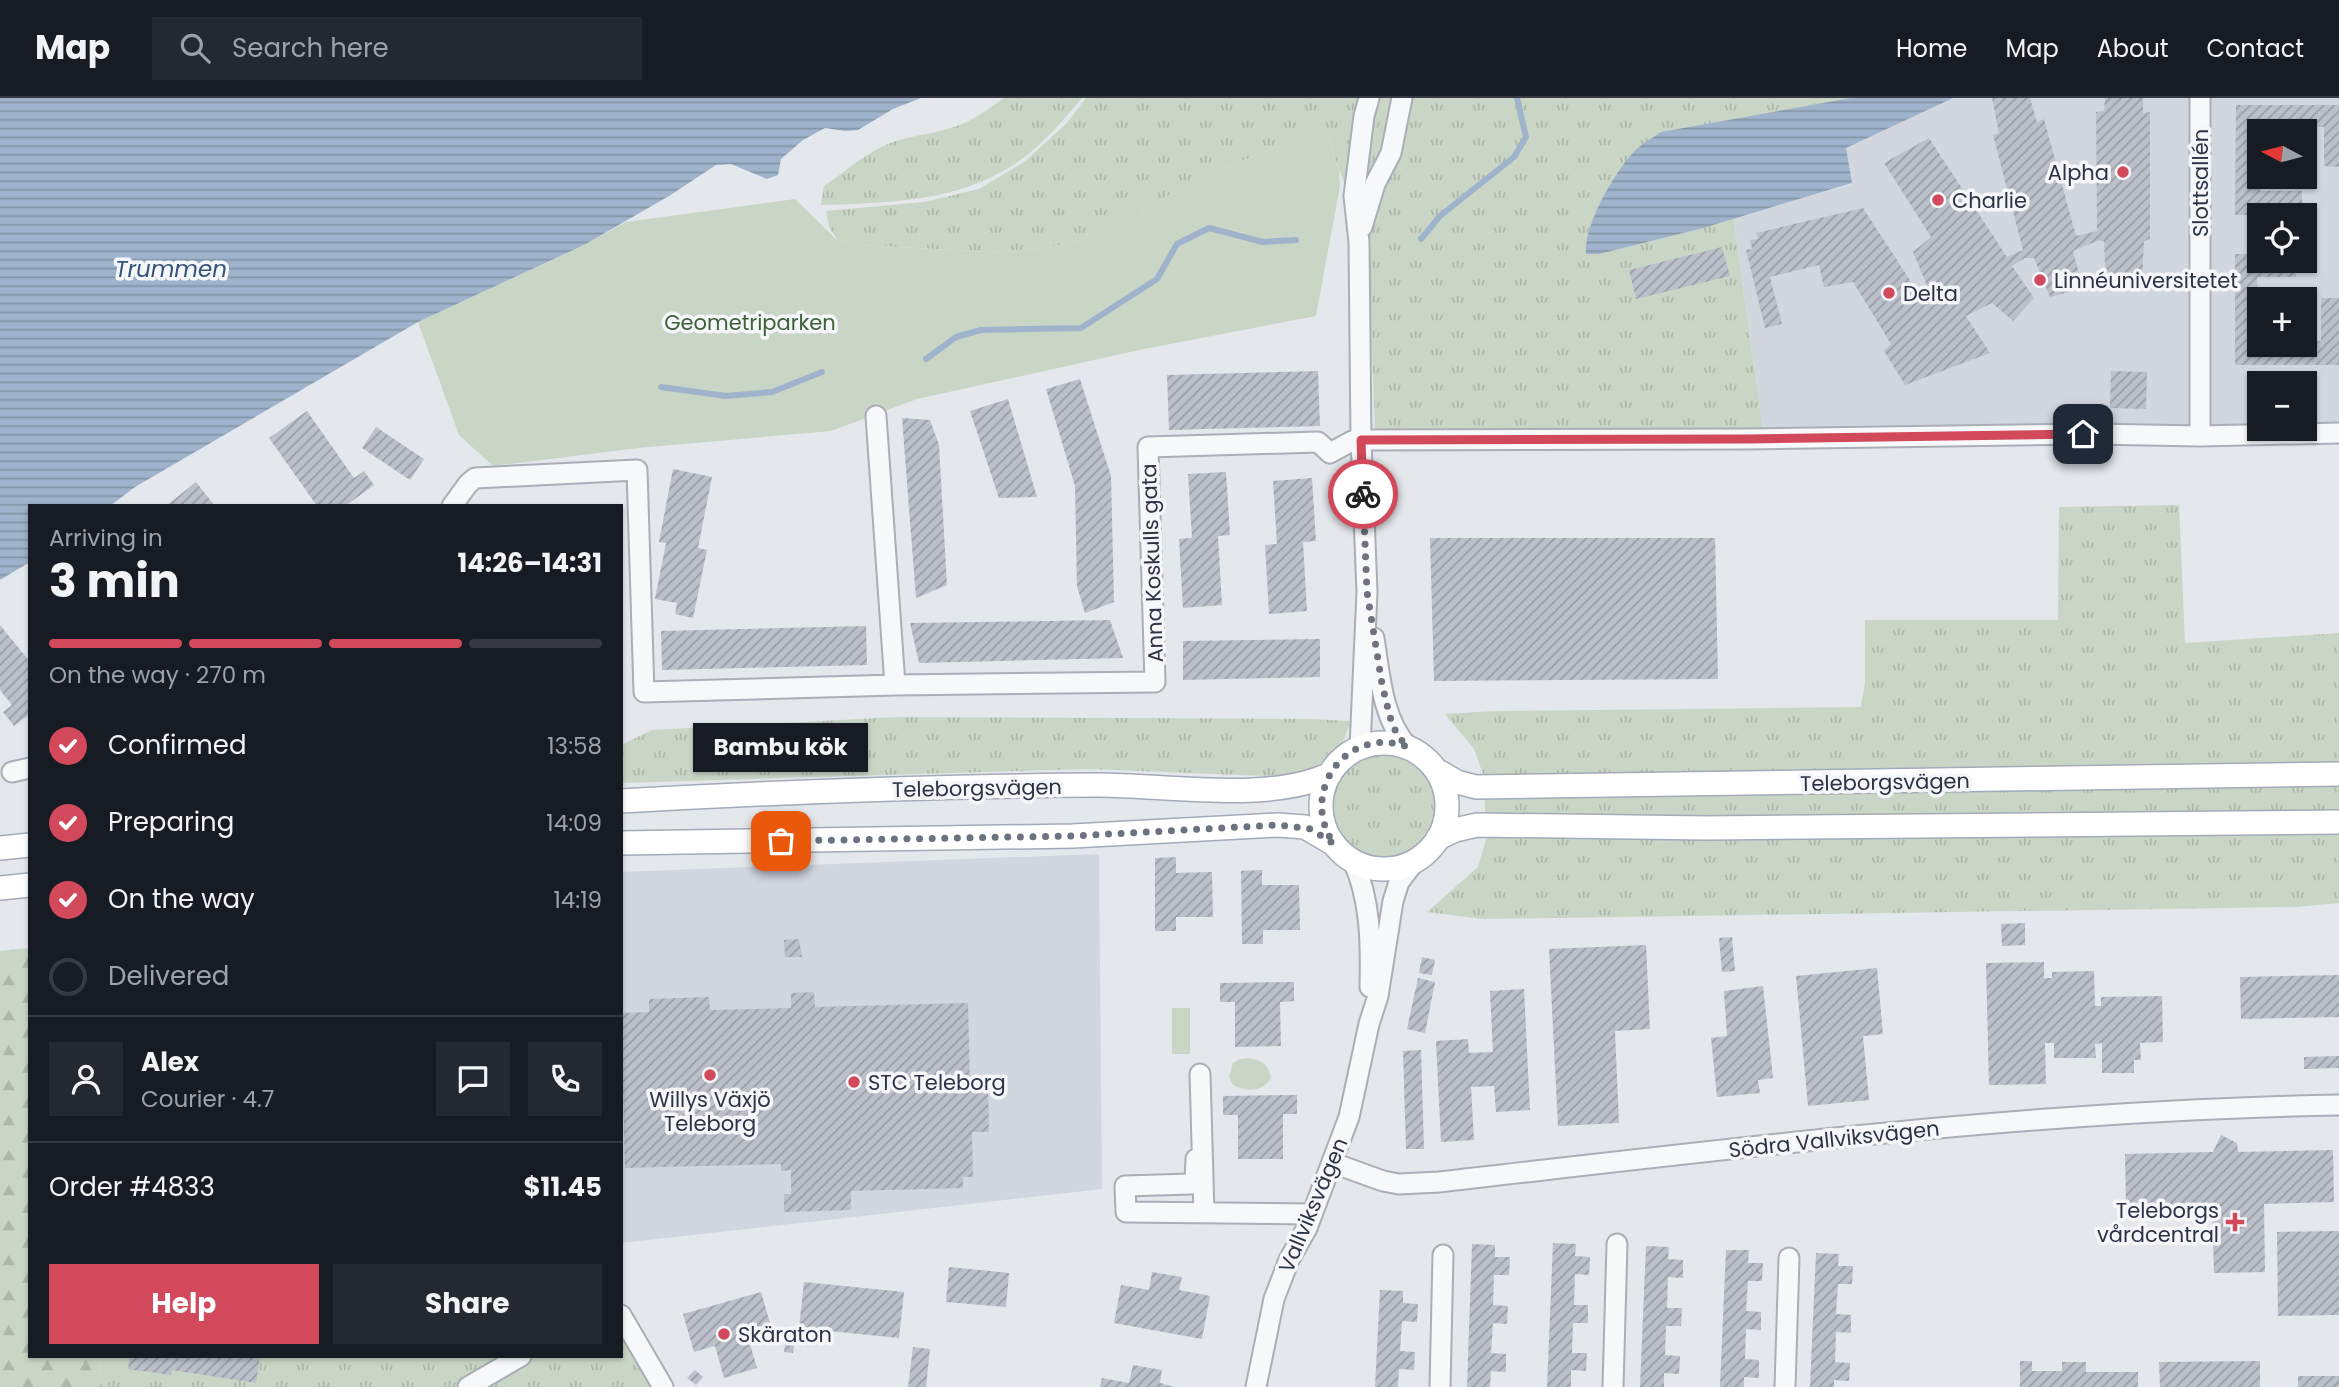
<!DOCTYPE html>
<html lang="en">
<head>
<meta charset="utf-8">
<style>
  :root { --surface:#171b24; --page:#242831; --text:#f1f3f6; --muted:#9ea1a6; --line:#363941; --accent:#d1495b }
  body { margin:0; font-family:Poppins,sans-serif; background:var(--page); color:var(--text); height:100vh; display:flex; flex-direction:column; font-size:26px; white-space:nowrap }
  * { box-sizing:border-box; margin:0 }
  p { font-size:23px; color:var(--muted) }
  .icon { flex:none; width:38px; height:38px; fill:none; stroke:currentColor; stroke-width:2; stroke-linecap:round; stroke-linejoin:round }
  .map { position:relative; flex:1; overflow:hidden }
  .sheet { position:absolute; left:28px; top:406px; width:595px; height:854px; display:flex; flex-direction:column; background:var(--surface); border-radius:0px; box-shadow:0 2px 5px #0004 }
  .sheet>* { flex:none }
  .needle { width:46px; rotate:277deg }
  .buttons { position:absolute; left:2247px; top:21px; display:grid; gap:14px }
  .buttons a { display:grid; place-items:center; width:70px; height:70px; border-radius:0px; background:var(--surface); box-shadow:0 2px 5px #0004; font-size:35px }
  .pin { position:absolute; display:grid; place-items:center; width:60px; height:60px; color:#fff; margin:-30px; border-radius:14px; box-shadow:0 4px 10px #0006 }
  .courier { position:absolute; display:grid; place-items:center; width:70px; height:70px; margin:-35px; border:5px solid #d1495b; border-radius:50%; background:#fff; color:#222; box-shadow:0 2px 9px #0007 }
  .bubble { position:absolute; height:49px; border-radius:0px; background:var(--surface); box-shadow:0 2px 5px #0004; font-size:23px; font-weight:700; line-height:49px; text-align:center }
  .head em { font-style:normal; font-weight:700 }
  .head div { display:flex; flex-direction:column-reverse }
  .head { display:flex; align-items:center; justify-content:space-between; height:119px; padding:0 21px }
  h1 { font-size:46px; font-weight:700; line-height:52px }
  .bar { display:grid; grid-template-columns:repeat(4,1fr); gap:10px 7px; align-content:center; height:84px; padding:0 21px }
  .bar i { height:9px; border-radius:5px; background:var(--line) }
  .bar .selected { background:var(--accent) }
  .bar p { grid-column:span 4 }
  .line { display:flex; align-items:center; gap:18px; padding:0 21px; border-top:2px solid var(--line) }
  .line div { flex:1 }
  .round { display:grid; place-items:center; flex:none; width:74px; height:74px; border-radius:0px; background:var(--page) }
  ol { padding:0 21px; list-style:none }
  li { display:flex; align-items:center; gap:21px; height:77px }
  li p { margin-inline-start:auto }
  li .icon { padding:7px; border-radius:50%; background:var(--accent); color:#fff; stroke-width:4 }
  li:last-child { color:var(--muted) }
  li i { width:38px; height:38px; border:4px solid var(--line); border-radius:50% }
  .action { display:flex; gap:14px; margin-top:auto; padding:14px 21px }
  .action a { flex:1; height:80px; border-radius:0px; background:var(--accent); color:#fff; font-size:28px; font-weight:700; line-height:80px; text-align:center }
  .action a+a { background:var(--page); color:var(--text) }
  header { display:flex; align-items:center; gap:42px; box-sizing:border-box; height:98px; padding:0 35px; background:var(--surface); border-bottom:2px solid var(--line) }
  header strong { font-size:33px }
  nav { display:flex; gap:38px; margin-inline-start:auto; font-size:24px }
  .search { width:490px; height:63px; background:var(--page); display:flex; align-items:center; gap:18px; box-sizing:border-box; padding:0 24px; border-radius:0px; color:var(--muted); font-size:26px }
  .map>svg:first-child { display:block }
  .built { fill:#d2d6de; fill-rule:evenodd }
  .grass { fill:url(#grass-tufts) }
  .forest { fill:url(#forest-firs) }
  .green { fill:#c9d6c5 }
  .water { fill:url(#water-rules) }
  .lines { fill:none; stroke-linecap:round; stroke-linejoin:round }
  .stream { stroke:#9fb4cc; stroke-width:6 }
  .building { fill:url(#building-hatch) }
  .minor-casing { stroke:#a9aeb7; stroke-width:23 }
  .major-casing { stroke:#a3abb8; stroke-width:26 }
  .minor { stroke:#f7f8fa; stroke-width:19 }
  .major { stroke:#fff; stroke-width:23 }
  .done { stroke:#6c737f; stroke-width:7; stroke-dasharray:0 12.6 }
  .route { stroke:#d1495b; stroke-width:9 }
  .poi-dot { fill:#d1495b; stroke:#f4f6f9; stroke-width:2.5 }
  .labels { text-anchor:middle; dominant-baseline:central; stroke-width:7; stroke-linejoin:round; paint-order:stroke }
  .poi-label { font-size:21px; fill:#2b3445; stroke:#f4f6f9; text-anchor:start }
  .street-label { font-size:21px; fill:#2b3445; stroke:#f4f6f9 }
  .park-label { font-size:21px; fill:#3f6138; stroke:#f4f6f9 }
  .water-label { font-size:23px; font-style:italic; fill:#34527a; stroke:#f4f6f9 }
</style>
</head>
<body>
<header>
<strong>Map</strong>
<div class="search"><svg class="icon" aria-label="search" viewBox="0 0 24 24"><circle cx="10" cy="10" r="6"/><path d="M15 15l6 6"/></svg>Search here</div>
<nav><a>Home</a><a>Map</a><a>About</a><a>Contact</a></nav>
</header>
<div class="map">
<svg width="2339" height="1289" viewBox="0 0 2339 1289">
  <defs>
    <pattern id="grass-tufts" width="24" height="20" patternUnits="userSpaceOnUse" patternTransform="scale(1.75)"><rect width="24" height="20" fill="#c9d6c5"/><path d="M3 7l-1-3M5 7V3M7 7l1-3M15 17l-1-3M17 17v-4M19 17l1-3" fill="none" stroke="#adb8ab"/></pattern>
    <pattern id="forest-firs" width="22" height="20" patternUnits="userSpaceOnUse" patternTransform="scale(1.75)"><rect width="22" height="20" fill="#c9d6c5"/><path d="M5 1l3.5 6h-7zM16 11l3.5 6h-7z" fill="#adb8ab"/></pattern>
    <pattern id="water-rules" width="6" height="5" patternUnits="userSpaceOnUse" patternTransform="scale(1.75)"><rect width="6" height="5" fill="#9fb4cc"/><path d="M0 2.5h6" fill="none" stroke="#8293a7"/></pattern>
    <pattern id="building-hatch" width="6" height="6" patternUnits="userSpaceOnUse" patternTransform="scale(1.75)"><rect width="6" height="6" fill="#bbc0ca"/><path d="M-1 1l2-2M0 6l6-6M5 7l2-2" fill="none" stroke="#989da6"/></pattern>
  </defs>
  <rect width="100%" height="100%" fill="#e4e7ec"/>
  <path class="built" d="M1953,0H2339V335L1764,339L1733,119L1852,86L1846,50ZM2259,33H2305V79H2259ZM2259,117H2305V163H2259ZM2259,201H2305V247H2259ZM2259,285H2305V331H2259Z
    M1099,756L1102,1091L621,1145V774Z"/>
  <path class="grass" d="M1004,0H1082C1062,24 1040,50 1013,67C957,104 885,105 821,107L824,88C845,74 864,56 888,46C907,38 927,37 947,31C968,26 986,13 1004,0Z
    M1086,0H1953L1846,50L1852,85L1733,119L1764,339L1375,333L1368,149L1324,31L1224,70L1079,142L1045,150L991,154L861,147L838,143L829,129L826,113L924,104L979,91L1024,64L1067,25Z
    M2179,407L2185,545L2339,535V805L2296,809L1482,821L1427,814L1478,769L1486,742L1484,679L1474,651L1445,616L1494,613L1861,609L1865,585V522H2058L2059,409Z
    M898,619L1310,621L1351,623L1340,651L1315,669L1294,676L1266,678L1088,671L621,685V647L652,632Z
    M1332 707a52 52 0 1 1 104 0a52 52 0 1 1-104 0Z
    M621,1238L653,1289H102L98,1258H621Z"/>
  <path class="forest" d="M30,850V1258H98L102,1289H0V853Z"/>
  <path class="green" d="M1324,31L1339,72L1340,88L1316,218L1144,251L917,301L831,333L638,350L493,368L459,337L418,224L584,147L626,124L795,101L838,143L861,147L991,154L1045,150L1079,142L1224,70Z
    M1172,910H1190V956H1172Z
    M1250,960C1263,963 1269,967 1271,980C1263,994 1247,994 1233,987L1229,979L1233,965L1240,961Z"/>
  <path class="water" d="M0,0H921L893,11L858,32L845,33L825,30L803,42L781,61L778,77L767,81L731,66L716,67L669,98L584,147L418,224L135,389L110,408H30V464L0,482Z
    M1851,0H1953L1846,50L1852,85L1703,130L1599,156H1586C1583,128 1617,68 1639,49C1645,44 1654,39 1661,34Z"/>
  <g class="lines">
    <path class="stream" d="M1421,141L1440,118L1514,59L1526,39L1517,0
      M926,261L956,239L981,232L1081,230L1157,181L1177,146L1209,130L1263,144L1296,142
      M661,289L726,298L772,294L822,274"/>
  </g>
  <path class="building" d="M1992,0H2030L2037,24L2044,21L2076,138L2097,133L2096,14L2104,13L2105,0H2143V15L2150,14V141L2144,143L2142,186L2106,187L2104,143H2097L2073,153L2083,190L2050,199L2034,160H2025L2012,168L2034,200L2013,223L1992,205L1966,218L1990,255L1905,287L1884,253L1891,246L1853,184L1824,189L1819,167L1770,179L1782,226L1765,230L1746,152L1752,151L1750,142L1758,141L1756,135L1863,110L1923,202L1932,200L1913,154L1931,139L1884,65L1929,40L2007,159L2023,152L1993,37L1999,35Z
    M2236,7H2339V69L2324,68V29H2303V33H2278V30H2260V93H2302V117H2235Z
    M1722,149L1730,178L1636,201L1629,172Z
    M2235,156H2259V163H2296V179H2257L2259,247H2305V243H2321V200H2339V267H2235Z
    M1318,273L1320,328L1169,332L1167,277Z
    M2111,273L2147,274L2146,311L2110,310Z
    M1080,281L1111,378L1114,504L1085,515L1077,488L1075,388L1046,291Z
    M1008,301L1037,399L999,400L970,313Z
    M307,313L354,380L364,373L374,387L345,408H317L269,340Z
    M902,320L930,322L939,347L947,487L916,500Z
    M376,329L424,361L410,382L362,350Z
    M673,371L712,379L698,450L707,452L693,520L675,516L677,505L655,501L666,445L659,444Z
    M1226,374L1230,437L1218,438L1222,507L1183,510L1179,441L1192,440L1188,376Z
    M1312,380L1316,443L1303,444L1307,513L1269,516L1265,447L1277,446L1273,383Z
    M196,384L215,408H166Z
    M1430,440H1715L1718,581L1434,583Z
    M1110,522L1123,560L919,565L910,525Z
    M0,527L30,564V616L14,628L3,614L12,607L0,592Z
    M866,528L867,567L662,572L661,533Z
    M1320,541V579L1183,582V543Z
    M1176,759V775L1212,774L1213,819H1176V833H1155V760Z
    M1262,772V787H1299L1300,832H1263V846H1242L1241,773Z
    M2025,825V847L2002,848L2001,826Z
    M1732,839L1735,873L1722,874L1719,840Z
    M799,841L802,859H785L784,842Z
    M1646,847L1650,931L1615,933L1619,1025L1558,1028L1549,851Z
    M1422,859L1435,862L1432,877L1419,875Z
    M2044,864V880H2052V874L2094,873L2095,908H2101V899L2162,898L2163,944L2140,945L2141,962H2134V975H2102V945L2095,946L2096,960H2054V945H2045L2046,986L1989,987L1986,865Z
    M1877,870L1883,936L1863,938L1869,1002L1808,1008L1796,878Z
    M2339,877V919L2241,921L2240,879Z
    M1418,880L1435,884L1425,935L1407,931Z
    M1294,884V903L1280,904L1281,948L1235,949V904H1220V885Z
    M1763,888L1773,980L1758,982L1760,995L1717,999L1711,940L1727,938L1724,893Z
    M1524,891L1530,1012L1496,1014L1494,988L1471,989L1474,1042L1441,1044L1436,943L1468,941L1469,955L1493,954L1490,893Z
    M814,894L815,909L968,905L970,991H988L989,1034H972L973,1079H963V1090L851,1093V1112L784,1114V1096H791V1072L781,1073V1066L625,1070L621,915L649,914V901L709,899L710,912L791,910V895Z
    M1421,952L1424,1051H1406L1403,953Z
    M2339,958V970L2304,971V959Z
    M1297,997V1016H1283V1061H1238V1017H1223V998Z
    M2221,1037L2237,1045L2238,1054L2333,1052L2334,1104L2264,1106L2265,1174L2214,1175L2212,1106L2126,1108L2125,1056L2213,1054Z
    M2339,1133V1217L2278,1218L2277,1134Z
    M1553,1145L1576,1146L1575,1158L1590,1159L1589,1177L1575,1176L1574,1207H1588V1225H1573L1572,1255H1587L1586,1273L1571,1272V1289H1547Z
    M1472,1146L1495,1147V1159H1510L1509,1177H1494L1493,1207L1508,1208L1507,1226L1493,1225L1491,1255L1506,1256V1274L1491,1273L1490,1289H1467Z
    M1646,1148L1669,1149L1668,1161L1683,1162V1180L1668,1179L1667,1210H1682L1681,1228H1666L1665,1257L1680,1258L1679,1276L1664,1275V1289H1640Z
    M1726,1152H1749L1748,1165H1763L1762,1183H1748L1746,1213L1761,1214V1232L1746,1231L1745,1261L1759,1262V1280L1744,1279V1289H1720Z
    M1816,1155L1839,1156L1838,1168H1853L1852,1186H1838L1836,1216L1851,1217V1235L1836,1234L1835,1264L1850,1265L1849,1283L1834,1282V1289H1810Z
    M949,1169L1009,1175L1006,1209L946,1204Z
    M1152,1174L1182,1179L1179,1192L1210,1198L1202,1241L1114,1225L1121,1187L1149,1192Z
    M804,1184L904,1194L899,1240L799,1230Z
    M1380,1192L1403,1193V1205L1418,1206L1417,1224L1402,1223L1400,1253L1415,1254L1414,1272L1399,1271L1398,1289H1375Z
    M761,1194L772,1232L748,1239L757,1270L724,1280L715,1248L694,1254L683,1216Z
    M786,1241L795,1242L793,1255L784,1254Z
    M913,1249L930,1251L926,1289H908Z
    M130,1258H255L260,1259L256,1285L172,1272L171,1277L128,1271Z
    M2020,1263H2032V1273H2062V1264H2086V1274H2138V1289H2020Z
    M2260,1263V1289H2160L2159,1264Z
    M1133,1267L1162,1272L1160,1285L1174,1289H1100L1102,1280L1129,1285Z
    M695,1272L703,1279L696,1287L687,1280Z
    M2298,1278H2339V1289H2298Z"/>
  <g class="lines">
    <defs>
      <path id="minor" d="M1362,129L1375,86L1391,55L1402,0
        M876,318L895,587
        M2200,338V0
        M452,408L468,386L475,380L637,372L644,594L895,587L1155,584L1148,349L1318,344L1330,355L1352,343L1361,342L1748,341L2092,336L2200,338L2339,335
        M1374,540C1380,577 1382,621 1408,649
        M1360,649L1367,494L1361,342L1359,144L1354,98L1364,18L1369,0
        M12,674L30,670
        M1353,763C1371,802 1371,847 1370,889
        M1200,976L1204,1115
        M1196,1061L1195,1081L1191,1086L1125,1088L1126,1114L1311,1116
        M1333,1065L1383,1083L1399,1086L1439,1084C1738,1050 2038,1012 2339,1007
        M621,1217L663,1289
        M468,1289L521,1258
        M1256,1289L1274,1201L1289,1162L1307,1130L1349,1019L1369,926L1378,898L1393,803L1399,784L1415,763
        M1440,1289L1443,1157
        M1613,1289L1617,1146
        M1785,1289L1789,1160"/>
      <path id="major" d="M1321 708a63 63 0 1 1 126 0a63 63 0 1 1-126 0Z
        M1436,672L1457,684L1476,689L2339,676
        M621,703C780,694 939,688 1099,687C1166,687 1270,705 1330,676
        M1438,740L1455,732L1477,727L1707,730L2339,724
        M621,745L1073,738L1278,727L1305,729L1334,746
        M0,750L30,747
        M0,790L30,787"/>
    </defs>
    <use href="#minor" class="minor-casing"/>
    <use href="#major" class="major-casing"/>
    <use href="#minor" class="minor"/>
    <use href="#major" class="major"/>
  </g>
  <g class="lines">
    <path class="done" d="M781,743L1073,738L1278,727L1311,731L1334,746C1298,694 1347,626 1408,649L1397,637L1390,619L1382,586L1367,494L1363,396"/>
    <path class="route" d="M1363,396L1361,342L1748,341L2083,336"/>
  </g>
  <g class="poi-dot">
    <circle cx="2123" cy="74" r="7"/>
    <circle cx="1938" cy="102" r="7"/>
    <circle cx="2040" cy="182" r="7"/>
    <circle cx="1889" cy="195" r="7"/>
    <circle cx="710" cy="977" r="7"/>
    <circle cx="854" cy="984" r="7"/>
    <path d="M2231.5 1113.5h7v7h7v7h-7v7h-7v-7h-7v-7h7z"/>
    <circle cx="724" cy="1236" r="7"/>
  </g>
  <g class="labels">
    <g class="poi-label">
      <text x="2109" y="74" text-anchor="end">Alpha</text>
      <text x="1952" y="102">Charlie</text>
      <text x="2054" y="182">Linnéuniversitetet</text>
      <text x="1903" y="195">Delta</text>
      <text x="868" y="984">STC Teleborg</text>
      <text x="710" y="1001" text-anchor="middle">Willys Växjö<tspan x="710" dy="24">Teleborg</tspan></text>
      <text x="2219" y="1112" text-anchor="end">Teleborgs<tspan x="2219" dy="24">vårdcentral</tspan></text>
      <text x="738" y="1236">Skäraton</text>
    </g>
    <g class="street-label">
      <text transform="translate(2200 85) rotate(-90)">Slottsallén</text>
      <text transform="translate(1152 465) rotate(-92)">Anna Koskulls gata</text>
      <text transform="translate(1885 684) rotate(-1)">Teleborgsvägen</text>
      <text transform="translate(977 690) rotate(-1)">Teleborgsvägen</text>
      <text transform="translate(1834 1041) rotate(-6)">Södra Vallviksvägen</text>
      <text transform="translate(1313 1107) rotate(-67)">Vallviksvägen</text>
    </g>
    <g class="park-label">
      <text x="750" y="224">Geometriparken</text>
    </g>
    <g class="water-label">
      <text x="171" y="171">Trummen</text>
    </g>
  </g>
</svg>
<div class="buttons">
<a><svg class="needle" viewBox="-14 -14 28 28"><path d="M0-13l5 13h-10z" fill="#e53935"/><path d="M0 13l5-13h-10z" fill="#9ea1a6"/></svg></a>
<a><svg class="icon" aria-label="locate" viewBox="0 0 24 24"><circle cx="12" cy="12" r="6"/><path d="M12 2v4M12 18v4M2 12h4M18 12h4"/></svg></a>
<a>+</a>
<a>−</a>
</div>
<div class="pin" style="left:781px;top:743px;background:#ea580c"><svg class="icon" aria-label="bag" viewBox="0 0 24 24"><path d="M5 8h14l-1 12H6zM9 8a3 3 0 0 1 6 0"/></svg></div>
<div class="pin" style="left:2083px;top:336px;background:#1f2937"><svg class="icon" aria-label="home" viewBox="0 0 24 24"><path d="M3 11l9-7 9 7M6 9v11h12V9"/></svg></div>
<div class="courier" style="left:1363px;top:396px"><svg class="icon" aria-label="bike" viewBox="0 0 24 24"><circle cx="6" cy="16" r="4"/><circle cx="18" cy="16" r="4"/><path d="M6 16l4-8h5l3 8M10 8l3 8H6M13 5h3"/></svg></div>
<div class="bubble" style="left:693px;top:625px;width:175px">Bambu kök</div>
<section class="sheet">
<div class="head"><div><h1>3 min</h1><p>Arriving in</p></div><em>14:26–14:31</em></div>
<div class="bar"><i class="selected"></i><i class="selected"></i><i class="selected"></i><i></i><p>On the way · 270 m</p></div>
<ol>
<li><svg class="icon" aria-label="check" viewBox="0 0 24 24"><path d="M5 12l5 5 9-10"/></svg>Confirmed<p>13:58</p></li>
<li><svg class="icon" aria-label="check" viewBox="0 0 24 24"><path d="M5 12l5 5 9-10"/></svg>Preparing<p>14:09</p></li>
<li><svg class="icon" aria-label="check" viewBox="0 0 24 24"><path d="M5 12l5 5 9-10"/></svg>On the way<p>14:19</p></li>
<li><i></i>Delivered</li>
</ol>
<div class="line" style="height:126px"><a class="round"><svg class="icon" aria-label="person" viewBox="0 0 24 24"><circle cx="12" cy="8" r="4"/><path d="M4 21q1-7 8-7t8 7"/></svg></a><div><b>Alex</b><p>Courier · 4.7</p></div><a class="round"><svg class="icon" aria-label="chat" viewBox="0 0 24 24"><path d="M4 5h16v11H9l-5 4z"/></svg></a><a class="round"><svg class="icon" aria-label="phone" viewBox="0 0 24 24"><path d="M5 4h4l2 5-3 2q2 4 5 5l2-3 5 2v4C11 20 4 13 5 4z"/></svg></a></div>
<div class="line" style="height:91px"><div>Order #4833</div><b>$11.45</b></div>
<div class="action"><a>Help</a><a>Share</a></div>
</section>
</div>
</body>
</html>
